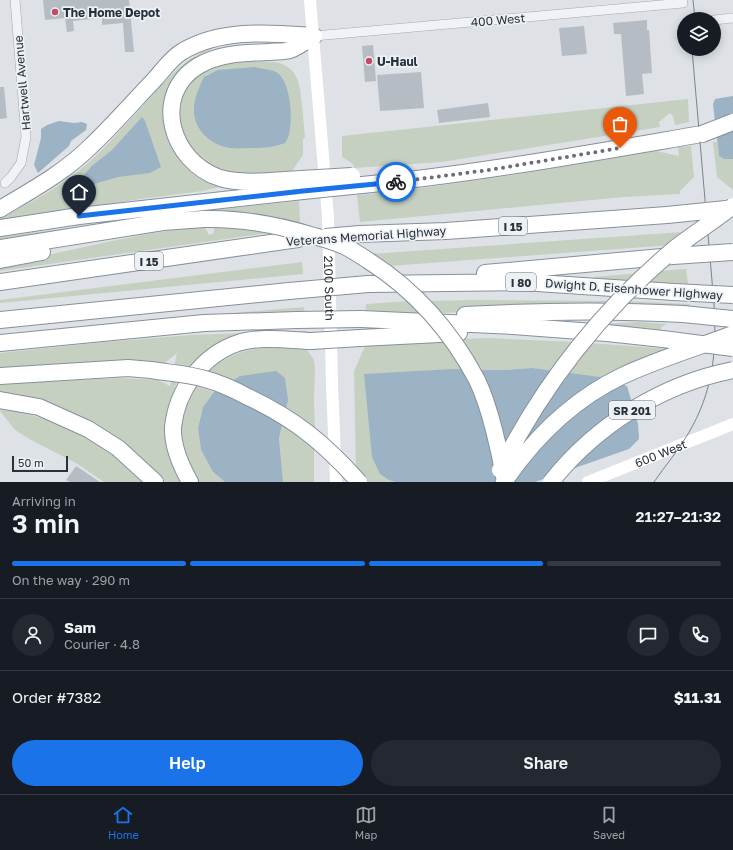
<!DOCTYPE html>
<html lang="en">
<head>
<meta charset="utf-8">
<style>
  :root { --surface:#171b24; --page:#242831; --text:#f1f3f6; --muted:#9ea1a6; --line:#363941; --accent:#1a73e8 }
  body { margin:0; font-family:"Golos Text",sans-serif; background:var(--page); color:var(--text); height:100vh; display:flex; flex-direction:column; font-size:15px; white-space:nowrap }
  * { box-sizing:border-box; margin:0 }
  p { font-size:13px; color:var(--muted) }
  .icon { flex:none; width:22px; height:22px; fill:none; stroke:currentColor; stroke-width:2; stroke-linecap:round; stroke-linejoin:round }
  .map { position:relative; height:482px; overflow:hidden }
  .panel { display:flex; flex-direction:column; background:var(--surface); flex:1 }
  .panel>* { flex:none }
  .tools { position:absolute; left:677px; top:12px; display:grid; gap:8px }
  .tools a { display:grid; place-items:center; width:44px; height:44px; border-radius:50%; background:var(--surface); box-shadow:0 2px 10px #0003; font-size:20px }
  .scale { position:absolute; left:12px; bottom:10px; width:56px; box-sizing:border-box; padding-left:4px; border:2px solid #28313c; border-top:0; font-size:11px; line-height:14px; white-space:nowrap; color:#28313c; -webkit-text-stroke:3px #edf1f4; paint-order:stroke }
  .pin { position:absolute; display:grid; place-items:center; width:34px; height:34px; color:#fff; margin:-41px -17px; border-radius:50% 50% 50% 0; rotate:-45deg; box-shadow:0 0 4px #0007 }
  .pin .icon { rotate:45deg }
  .courier { position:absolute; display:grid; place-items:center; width:40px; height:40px; margin:-20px; border:3px solid #1a73e8; border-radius:50%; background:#fff; color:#222; box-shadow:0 1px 5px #0007 }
  .head em { font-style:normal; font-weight:600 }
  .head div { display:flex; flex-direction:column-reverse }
  .head { display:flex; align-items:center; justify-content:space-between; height:68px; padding:0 12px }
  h1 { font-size:26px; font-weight:600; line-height:30px }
  .bar { display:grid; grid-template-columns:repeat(4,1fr); gap:6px 4px; align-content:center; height:48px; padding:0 12px }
  .bar i { height:5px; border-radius:3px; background:var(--line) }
  .bar .on { background:var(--accent) }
  .bar p { grid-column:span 4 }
  .line { display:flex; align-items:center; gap:10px; padding:0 12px; border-top:1px solid var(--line) }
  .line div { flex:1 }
  .round { display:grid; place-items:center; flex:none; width:42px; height:42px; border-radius:21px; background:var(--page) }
  .cta { display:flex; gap:8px; margin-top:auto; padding:8px 12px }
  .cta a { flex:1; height:46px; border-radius:24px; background:var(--accent); color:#fff; font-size:16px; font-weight:600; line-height:46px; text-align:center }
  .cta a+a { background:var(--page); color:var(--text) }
  .menu { display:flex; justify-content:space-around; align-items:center; height:56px; border-top:1px solid var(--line); background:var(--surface); font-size:11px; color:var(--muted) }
  .menu a { display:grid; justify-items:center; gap:2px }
  .menu .on { color:var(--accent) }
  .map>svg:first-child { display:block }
  .green { fill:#c5d0c0 }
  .water { fill:#9bb3c4 }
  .building { fill:#b6bcc3 }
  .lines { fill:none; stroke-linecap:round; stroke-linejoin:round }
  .street-casing { stroke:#a4a9b0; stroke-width:10 }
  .highway-casing { stroke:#86919c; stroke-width:18 }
  .street { stroke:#f0f2f5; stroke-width:9 }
  .secondary { stroke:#fff; stroke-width:12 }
  .highway { stroke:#fff; stroke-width:16 }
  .tram { stroke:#79838f; stroke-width:1 }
  .highway-bridge-casing { stroke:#86919c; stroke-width:18; stroke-linecap:butt }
  .highway-bridge { stroke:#fff; stroke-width:16 }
  .done { stroke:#686f78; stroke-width:4; stroke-dasharray:0 7.2 }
  .route { stroke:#1a73e8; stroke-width:5 }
  .poi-dot { fill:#c34b69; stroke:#edf1f4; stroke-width:1.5 }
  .labels { text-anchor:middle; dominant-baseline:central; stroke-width:3.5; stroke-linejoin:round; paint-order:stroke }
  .shield { fill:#edf1f4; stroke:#636b73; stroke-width:1 }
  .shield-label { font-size:11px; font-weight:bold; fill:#28313c }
  .poi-label { font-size:12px; font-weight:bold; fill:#28313c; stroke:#edf1f4; text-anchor:start }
  .street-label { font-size:12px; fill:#28313c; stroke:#edf1f4 }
</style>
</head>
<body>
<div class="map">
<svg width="733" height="482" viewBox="0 0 733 482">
  <rect width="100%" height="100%" fill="#dee2e6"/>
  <path class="green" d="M211,48L212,49L197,56L184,68L164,112V121L170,144L181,161L199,176L219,185V187L203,191L140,199L0,221V218C36,201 73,179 101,151C118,133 134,115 151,97C170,76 185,58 211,48Z
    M275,62C299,67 300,85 302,106C303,116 304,126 305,137L303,139V155L292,171C268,172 239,178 216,168C176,150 165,94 206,70C224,60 256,61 275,62Z
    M688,99L689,122L675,125L673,116L670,113L659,122L660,127L442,162L354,168L353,164L342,157V136Z
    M713,142H717L719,156L724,159H733V190L717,177Z
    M691,146L694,177L680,191V194L624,197L360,222L357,195L401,191L520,174L656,151L679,156L678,147Z
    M299,201L300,223C264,213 228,211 191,212Z
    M169,215L0,243V237Z
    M204,226L209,235L213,234L215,226L275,232L0,271V265C68,252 135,233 204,226Z
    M683,232V235L672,245L389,266L371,254Z
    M302,262L303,274L0,303V300Z
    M686,269L688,284L645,282L657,271Z
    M641,273L631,282L593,278V277Z
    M474,300L612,301L602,311H494L440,313L430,301Z
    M410,301L422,314L365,316L366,304Z
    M626,301L689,304L690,313L616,311Z
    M304,307L305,317L164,319Z
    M639,322L667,324L661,327L660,332L604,326L605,324Z
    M306,331V336L268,337L184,373L173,371L177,353L157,369L0,375V353L105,342L191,335Z
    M488,338L576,342L554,371L532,368L503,370L480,369L461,339Z
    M444,340L463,369L389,480L395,482H365L356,471L354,371L366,344Z
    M589,343L670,349L603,378L565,373Z
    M305,347L314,360L315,371L314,400L315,433L206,373C239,344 264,348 305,347Z
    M120,378L158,380L170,386L171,382H177C171,398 163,418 165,435C166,446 178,471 183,482H165L139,461L0,398V384Z
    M194,386L214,392L203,407L198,428L201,450L213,472L225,482H197L187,462L181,437V421L184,411Z
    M0,408C43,415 86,433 121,459C130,466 138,475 147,482H104L76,463L31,440L15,430L0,411Z
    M283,423L314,445V482H283L279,438Z"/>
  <path class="water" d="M255,67C261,69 270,69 276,72C291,81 293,119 289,134C288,137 287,140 285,143C270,148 265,148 249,148C243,148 237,149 231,148C213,146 195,132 194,112C193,100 199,88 204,77L218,70Z
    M733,96V159H724L719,156L713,104L715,99Z
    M142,117L145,121L161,167L150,173L118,177L94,184L75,193L74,185L93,165L112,150Z
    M59,121L74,123L82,122L87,124L86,130L71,141L69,146L38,173L34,165L41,138V129L47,125Z
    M532,368L600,377L627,386L638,424L639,439L629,449L535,482H395L389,480L380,474L372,457L364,374L452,369L503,370Z
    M276,371L285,378L288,400L279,438L283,482H225L213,472L201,450L198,428L203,407L214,392L240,376Z"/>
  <path class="building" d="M43,0H129L134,52H125L123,23L102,25V18L73,21L74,31L67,32L65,18L45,20Z
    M647,20V30H649L652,73L642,74L644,94L626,96L621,34H614L613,23Z
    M584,26L587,54L562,56L559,28Z
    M373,45L376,81L365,82L362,46Z
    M421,72L424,108L380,111L377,75Z
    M0,87H4L7,118L0,119Z
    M488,103L490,117L439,123L437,110Z
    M76,466L100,482H70L66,480Z"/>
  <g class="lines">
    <defs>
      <path id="street" d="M714,20L733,18
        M314,36L683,3L682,0
        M5,183L11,177L21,163L26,137L15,0"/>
      <path id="highway" d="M301,179C276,180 244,185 220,178C171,162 151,95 198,66C220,53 244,53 269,52C275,51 284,52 290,50C298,47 306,41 314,36
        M352,186C470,175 585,154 702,134
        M0,209C32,190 65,172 92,145C114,124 134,101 155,79C163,70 172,57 183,51C222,28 271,33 314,36
        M0,228L79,216L303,191
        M360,234L446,231L667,215
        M0,248L163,222L204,219
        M0,260L42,252
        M485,273L673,256
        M0,282L298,239
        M368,284L522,282L674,292
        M465,315C538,311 611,310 683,314
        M361,319L513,326L607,333L663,339
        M0,320L289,291
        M360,338L459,333
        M0,343L204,323L297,320
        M0,376L128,368L151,370
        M0,400L39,407L88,429L118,448L155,482
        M190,482C181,466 172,446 173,427C177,390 202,355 238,343C259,336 289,340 311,341"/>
    </defs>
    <use href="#street" class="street-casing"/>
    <use href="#highway" class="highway-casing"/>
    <use href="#street" class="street"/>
    <g class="secondary">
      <path id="s1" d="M310,0L328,217L332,384L336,482"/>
      <path id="s2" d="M588,482L733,424"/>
    </g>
    <use href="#highway" class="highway"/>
    <path class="tram" d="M693,0L695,19
      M654,482C665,466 678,451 688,434C713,392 717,352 714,304L692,49"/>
    <defs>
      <path id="highway-bridge" d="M702,134L733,122
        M301,179L352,176
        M303,191L352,186
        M667,215L726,209
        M204,219C242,218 278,225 314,236C325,239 336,242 346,247C354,251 361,256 369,261C416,291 451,331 477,380C490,407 500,452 505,482
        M325,237L360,234
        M673,256L733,252
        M289,291L368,284
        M674,292L733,295
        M683,314L733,319
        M297,320L361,319
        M663,339L733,348
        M311,341L360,338
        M151,370C169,373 188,374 205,379C220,383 235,390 248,397C295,419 324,443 359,482
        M500,470C542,386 602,310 674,249C693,234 714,221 733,206
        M504,482C534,438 574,399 622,376C658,359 696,348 733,334
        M551,482C596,425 662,384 733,370"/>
    </defs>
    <use href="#highway-bridge" class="highway-bridge-casing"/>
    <use href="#highway-bridge" class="highway-bridge"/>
  </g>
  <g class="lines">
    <path class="done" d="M396,182L489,170L620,148"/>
    <path class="route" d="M79,216L303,191L396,182"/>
  </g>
  <g class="poi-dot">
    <circle cx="55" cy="12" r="4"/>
    <circle cx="369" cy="61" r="4"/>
  </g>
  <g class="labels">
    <g class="shield">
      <rect x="499" y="217" width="28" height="18" rx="3"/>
      <rect x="135" y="252" width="28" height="18" rx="3"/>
      <rect x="506" y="273" width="30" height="18" rx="3"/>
      <rect x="609" y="401" width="46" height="18" rx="3"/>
    </g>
    <g class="shield-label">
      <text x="513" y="226">I 15</text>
      <text x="149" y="261">I 15</text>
      <text x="521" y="282">I 80</text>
      <text x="632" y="410">SR 201</text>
    </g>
    <g class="poi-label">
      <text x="63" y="12">The Home Depot</text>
      <text x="377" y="61">U-Haul</text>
    </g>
    <g class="street-label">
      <text transform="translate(498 20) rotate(-5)">400 West</text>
      <text transform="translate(22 83) rotate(-95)">Hartwell Avenue</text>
      <text transform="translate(366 236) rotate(-4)">Veterans Memorial Highway</text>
      <text stroke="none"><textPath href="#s1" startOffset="289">2100 South</textPath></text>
      <text transform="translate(634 289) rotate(4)">Dwight D. Eisenhower Highway</text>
      <text stroke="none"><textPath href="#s2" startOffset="78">600 West</textPath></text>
    </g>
  </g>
</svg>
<div class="tools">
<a><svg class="icon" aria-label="layers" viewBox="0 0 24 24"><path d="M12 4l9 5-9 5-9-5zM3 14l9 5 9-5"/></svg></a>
</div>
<div class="scale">50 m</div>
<div class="pin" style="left:620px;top:148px;background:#ea580c"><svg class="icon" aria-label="bag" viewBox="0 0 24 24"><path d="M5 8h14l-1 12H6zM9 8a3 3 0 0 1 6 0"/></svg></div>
<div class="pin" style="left:79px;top:216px;background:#1f2937"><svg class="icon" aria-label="home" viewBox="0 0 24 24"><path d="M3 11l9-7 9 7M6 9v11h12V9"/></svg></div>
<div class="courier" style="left:396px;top:182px"><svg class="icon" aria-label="bike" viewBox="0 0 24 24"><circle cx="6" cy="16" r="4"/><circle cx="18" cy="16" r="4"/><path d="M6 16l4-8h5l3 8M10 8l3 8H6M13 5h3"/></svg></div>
</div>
<section class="panel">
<div class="head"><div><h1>3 min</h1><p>Arriving in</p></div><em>21:27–21:32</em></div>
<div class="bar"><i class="on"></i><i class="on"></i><i class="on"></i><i></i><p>On the way · 290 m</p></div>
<div class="line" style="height:72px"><a class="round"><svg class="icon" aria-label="person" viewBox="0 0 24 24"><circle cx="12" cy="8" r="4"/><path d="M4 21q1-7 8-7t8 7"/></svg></a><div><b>Sam</b><p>Courier · 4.8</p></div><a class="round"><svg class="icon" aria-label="chat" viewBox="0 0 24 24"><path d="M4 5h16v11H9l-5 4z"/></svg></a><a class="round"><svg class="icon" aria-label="phone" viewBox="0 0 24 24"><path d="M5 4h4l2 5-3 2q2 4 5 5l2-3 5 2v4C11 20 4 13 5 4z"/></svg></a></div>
<div class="line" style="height:52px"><div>Order #7382</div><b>$11.31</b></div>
<div class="cta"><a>Help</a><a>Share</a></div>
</section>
<nav class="menu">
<a class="on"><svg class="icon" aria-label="home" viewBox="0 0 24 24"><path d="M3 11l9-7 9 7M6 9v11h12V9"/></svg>Home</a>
<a><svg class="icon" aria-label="map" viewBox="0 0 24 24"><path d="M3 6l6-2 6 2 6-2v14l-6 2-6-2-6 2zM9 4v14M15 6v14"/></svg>Map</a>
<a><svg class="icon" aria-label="saved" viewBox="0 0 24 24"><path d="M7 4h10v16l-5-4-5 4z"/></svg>Saved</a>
</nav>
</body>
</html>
